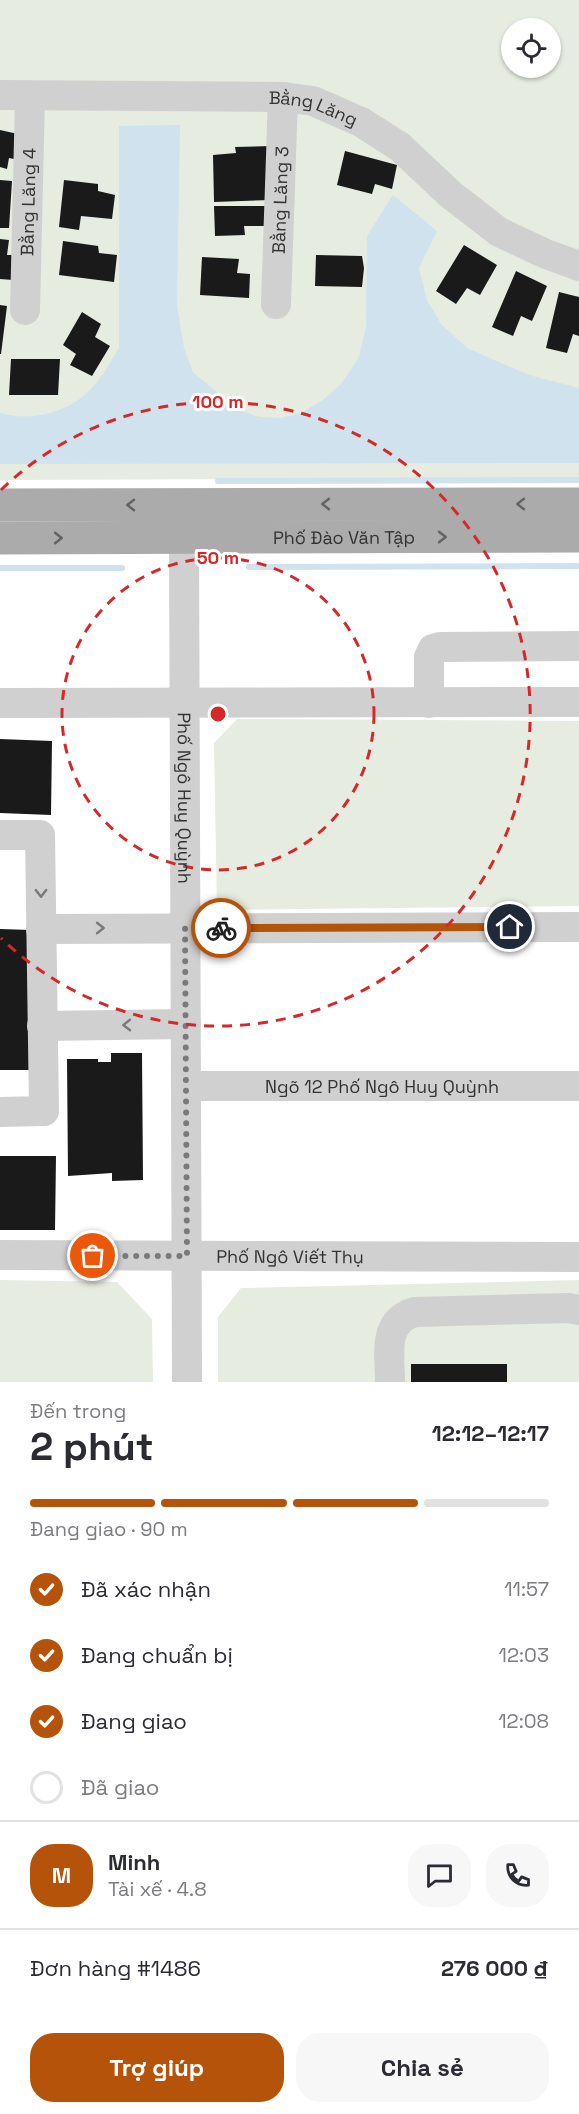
<!DOCTYPE html>
<html lang="vi">
<head>
<meta charset="utf-8">
<style>
  :root { --surface:#fff; --page:#f7f7f7; --text:#2b2b33; --muted:#7c7c81; --line:#e1e1e2; --accent:#b45309 }
  body { margin:0; font-family:"Space Grotesk",sans-serif; background:var(--page); color:var(--text); height:100vh; display:flex; flex-direction:column; font-size:22px; white-space:nowrap }
  * { box-sizing:border-box; margin:0 }
  p { font-size:20px; color:var(--muted) }
  .icon { flex:none; width:33px; height:33px; fill:none; stroke:currentColor; stroke-width:2; stroke-linecap:round; stroke-linejoin:round }
  .map { position:relative; height:1382px; overflow:hidden }
  .panel { display:flex; flex-direction:column; background:var(--surface); flex:1 }
  .panel>* { flex:none }
  .buttons { position:absolute; left:501px; top:18px; display:grid; gap:12px }
  .buttons a { display:grid; place-items:center; width:60px; height:60px; border-radius:50%; background:var(--surface); box-shadow:0 2px 4px #0004; font-size:30px }
  .pin { position:absolute; display:grid; place-items:center; width:51px; height:51px; color:#fff; margin:-26px; border:3px solid #fff; border-radius:50%; box-shadow:0 2px 6px #0007 }
  .courier { position:absolute; display:grid; place-items:center; width:60px; height:60px; margin:-30px; border:4px solid #b45309; border-radius:50%; background:#fff; color:#222; box-shadow:0 2px 8px #0007 }
  .head em { font-style:normal; font-weight:800 }
  .head div { display:flex; flex-direction:column-reverse }
  .head { display:flex; align-items:center; justify-content:space-between; height:102px; padding:0 30px }
  h1 { font-size:39px; font-weight:800; line-height:45px }
  .bar { display:grid; grid-template-columns:repeat(4,1fr); gap:9px 6px; align-content:center; height:72px; padding:0 30px }
  .bar i { height:8px; border-radius:4px; background:var(--line) }
  .bar .active { background:var(--accent) }
  .bar p { grid-column:span 4 }
  .line { display:flex; align-items:center; gap:15px; padding:0 30px; border-top:2px solid var(--line) }
  .line div { flex:1 }
  .round { display:grid; place-items:center; flex:none; width:63px; height:63px; border-radius:24px; background:var(--page) }
  ol { padding:0 30px; list-style:none }
  li { display:flex; align-items:center; gap:18px; height:66px }
  li p { margin-inline-start:auto }
  li .icon { padding:6px; border-radius:50%; background:var(--accent); color:#fff; stroke-width:4 }
  li:last-child { color:var(--muted) }
  li i { width:33px; height:33px; border:3px solid var(--line); border-radius:50% }
  .primary-button { display:flex; gap:12px; margin-top:auto; padding:12px 30px }
  .primary-button a { flex:1; height:69px; border-radius:24px; background:var(--accent); color:#fff; font-size:24px; font-weight:800; line-height:69px; text-align:center }
  .primary-button a+a { background:var(--page); color:var(--text) }
  .map>svg:first-child { display:block }
  .green { fill:#e6ecdf; fill-rule:evenodd }
  .water { fill:#cfe2ee }
  .lines { fill:none; stroke-linecap:round; stroke-linejoin:round }
  .stream { stroke:#cfe2ee; stroke-width:6 }
  .building { fill:#1a1a1a }
  .minor { stroke:#d0d0d0; stroke-width:30 }
  .major { stroke:#ababab; stroke-width:33 }
  .oneway { stroke:#636363 }
  .oneway2 { stroke:#7a7a7a }
  .done { stroke:#7a7a7a; stroke-width:6; stroke-dasharray:0 10.8 }
  .route { stroke:#b45309; stroke-width:8 }
  .ring { fill:none; stroke:#d62828; stroke-width:3; stroke-dasharray:10 8 }
  .labels { text-anchor:middle; dominant-baseline:central; stroke-width:6; stroke-linejoin:round; paint-order:stroke }
  .street-label { font-size:18px; fill:#333; stroke:#fff }
  .centre { fill:#d62828; stroke:#fff; stroke-width:3 }
  .ring-label { font-size:18px; text-anchor:middle; font-weight:bold; fill:#d62828; stroke:#fff; stroke-width:6; stroke-linejoin:round; paint-order:stroke }
</style>
</head>
<body>
<div class="map">
<svg width="579" height="1382" viewBox="0 0 579 1382">
  <rect width="100%" height="100%" fill="#fff"/>
  <path class="green" d="M0,0H579V478L0,480ZM512,28H550V68H512Z
    M237,719L579,721V906L217,910L214,743Z
    M0,1280L117,1282L152,1319L153,1382H0Z
    M579,1280V1382H218V1317L241,1288Z"/>
  <path class="water" d="M180,125L177,305L184,348L193,372L237,409L259,417L281,418L301,413L323,400L341,384L359,357L366,326L367,236L393,195L437,231L419,268L427,300L441,324L467,348L529,375L579,388V463L0,464V413C30,422 67,413 89,391C101,379 110,363 119,348V126Z"/>
  <g class="lines">
    <path class="stream" d="M218,481L579,480
      M249,567L579,566
      M0,568H122"/>
  </g>
  <path class="building" d="M0,130L18,134L14,159L9,158L7,169L0,167Z
    M271,146L272,200L214,202L213,155L236,153L235,147Z
    M345,151L397,165L392,189L375,184L372,194L337,185Z
    M0,180L12,181L9,228H0Z
    M64,180L98,184V191L115,195L112,219L81,216L79,230L59,227Z
    M214,206H271L272,226H244L245,235L215,236Z
    M0,239L9,240L7,255H15L13,280L0,279Z
    M63,241L98,246L99,253L117,255L114,282L59,275Z
    M464,245L497,265L480,295L467,288L456,304L436,291Z
    M316,255L362,256L364,268L362,287L315,286Z
    M202,257L239,259L237,273L250,274L249,298L200,295Z
    M516,271L547,286L532,321L521,316L513,336L492,327Z
    M559,292L579,297V336L573,334L567,353L546,348Z
    M0,305L7,306L1,354H0Z
    M82,312L101,324L95,337L110,346L92,376L70,365L76,354L63,345Z
    M11,359H60L58,395H9Z
    M0,739L52,741L51,815L0,813Z
    M0,929L31,930L30,1070H0Z
    M111,1053H142L143,1180L112,1181V1173L68,1176L67,1059H98V1062H111Z
    M0,1156H56L55,1230H0Z
    M411,1364H507V1382H411Z"/>
  <g class="lines">
    <g class="minor">
      <path id="s1" d="M0,95L283,97L313,101L361,122L400,147L450,194L499,232L546,254L579,266"/>
      <path id="s2" d="M276,304L283,97"/>
      <path id="s3" d="M25,310L30,96"/>
      <path id="s4" d="M184,537L187,1382"/>
      <path d="M0,703L579,702"/>
      <path d="M429,703V657L433,649L440,647L579,646"/>
      <path d="M0,835H40L44,1111L0,1112"/>
      <path d="M41,929L579,927"/>
      <path d="M42,1026L186,1024"/>
      <path id="s5" d="M186,1086H579"/>
      <path id="s6" d="M0,1255L579,1257"/>
      <path d="M390,1382C390,1355 382,1321 415,1312L569,1308L579,1310"/>
    </g>
    <g class="major">
      <path d="M0,505L579,504"/>
      <path id="s7" d="M0,538L579,536"/>
    </g>
  </g>
  <defs><path id="oneway-chevron" d="M-2-3.5L2.5 0L-2 3.5" fill="none" stroke-width="1.6" stroke-linecap="round" stroke-linejoin="round" transform="scale(1.5)"/></defs>
  <g class="oneway">
    <use href="#oneway-chevron" transform="translate(326 504) rotate(180)"/>
    <use href="#oneway-chevron" transform="translate(521 504) rotate(180)"/>
    <use href="#oneway-chevron" transform="translate(131 505) rotate(180)"/>
    <use href="#oneway-chevron" transform="translate(442 537)"/>
    <use href="#oneway-chevron" transform="translate(58 538)"/>
  </g>
  <g class="oneway2">
    <use href="#oneway-chevron" transform="translate(41 893) rotate(89)"/>
    <use href="#oneway-chevron" transform="translate(100 928)"/>
    <use href="#oneway-chevron" transform="translate(127 1025) rotate(179)"/>
  </g>
  <g class="lines">
    <path class="done" d="M93,1256H187L185,928H221"/>
    <path class="route" d="M221,928L510,927"/>
  </g>
  <g class="ring">
    <circle cx="218" cy="714" r="156"/>
    <path d="M1 490A312 312 0 1 1 1 938"/>
  </g>
  <g class="labels">
    <g class="street-label">
      <text stroke="none"><textPath href="#s1" startOffset="315">Bằng Lăng</textPath></text>
      <text stroke="none"><textPath href="#s2" startOffset="104">Bằng Lăng 3</textPath></text>
      <text stroke="none"><textPath href="#s3" startOffset="108">Bằng Lăng 4</textPath></text>
      <text stroke="none"><textPath href="#s7" startOffset="344">Phố Đào Văn Tập</textPath></text>
      <text stroke="none"><textPath href="#s4" startOffset="261">Phố Ngô Huy Quỳnh</textPath></text>
      <text stroke="none"><textPath href="#s5" startOffset="196">Ngõ 12 Phố Ngô Huy Quỳnh</textPath></text>
      <text stroke="none"><textPath href="#s6" startOffset="290">Phố Ngô Viết Thụ</textPath></text>
    </g>
  </g>
  <circle cx="218" cy="714" r="9" class="centre"/>
  <g class="ring-label">
    <text x="218" y="408">100 m</text>
    <text x="218" y="564">50 m</text>
  </g>
</svg>
<div class="buttons">
<a><svg class="icon" aria-label="locate" viewBox="0 0 24 24"><circle cx="12" cy="12" r="6"/><path d="M12 2v4M12 18v4M2 12h4M18 12h4"/></svg></a>
</div>
<div class="pin" style="left:93px;top:1256px;background:#ea580c"><svg class="icon" aria-label="bag" viewBox="0 0 24 24"><path d="M5 8h14l-1 12H6zM9 8a3 3 0 0 1 6 0"/></svg></div>
<div class="pin" style="left:510px;top:927px;background:#1f2937"><svg class="icon" aria-label="home" viewBox="0 0 24 24"><path d="M3 11l9-7 9 7M6 9v11h12V9"/></svg></div>
<div class="courier" style="left:221px;top:928px"><svg class="icon" aria-label="bike" viewBox="0 0 24 24"><circle cx="6" cy="16" r="4"/><circle cx="18" cy="16" r="4"/><path d="M6 16l4-8h5l3 8M10 8l3 8H6M13 5h3"/></svg></div>
</div>
<section class="panel">
<div class="head"><div><h1>2 phút</h1><p>Đến trong</p></div><em>12:12–12:17</em></div>
<div class="bar"><i class="active"></i><i class="active"></i><i class="active"></i><i></i><p>Đang giao · 90 m</p></div>
<ol>
<li><svg class="icon" aria-label="check" viewBox="0 0 24 24"><path d="M5 12l5 5 9-10"/></svg>Đã xác nhận<p>11:57</p></li>
<li><svg class="icon" aria-label="check" viewBox="0 0 24 24"><path d="M5 12l5 5 9-10"/></svg>Đang chuẩn bị<p>12:03</p></li>
<li><svg class="icon" aria-label="check" viewBox="0 0 24 24"><path d="M5 12l5 5 9-10"/></svg>Đang giao<p>12:08</p></li>
<li><i></i>Đã giao</li>
</ol>
<div class="line" style="height:108px"><b class="round" style="background:var(--accent);color:#fff">M</b><div><b>Minh</b><p>Tài xế · 4.8</p></div><a class="round"><svg class="icon" aria-label="chat" viewBox="0 0 24 24"><path d="M4 5h16v11H9l-5 4z"/></svg></a><a class="round"><svg class="icon" aria-label="phone" viewBox="0 0 24 24"><path d="M5 4h4l2 5-3 2q2 4 5 5l2-3 5 2v4C11 20 4 13 5 4z"/></svg></a></div>
<div class="line" style="height:78px"><div>Đơn hàng #1486</div><b>276 000 ₫</b></div>
<div class="primary-button"><a>Trợ giúp</a><a>Chia sẻ</a></div>
</section>
</body>
</html>
